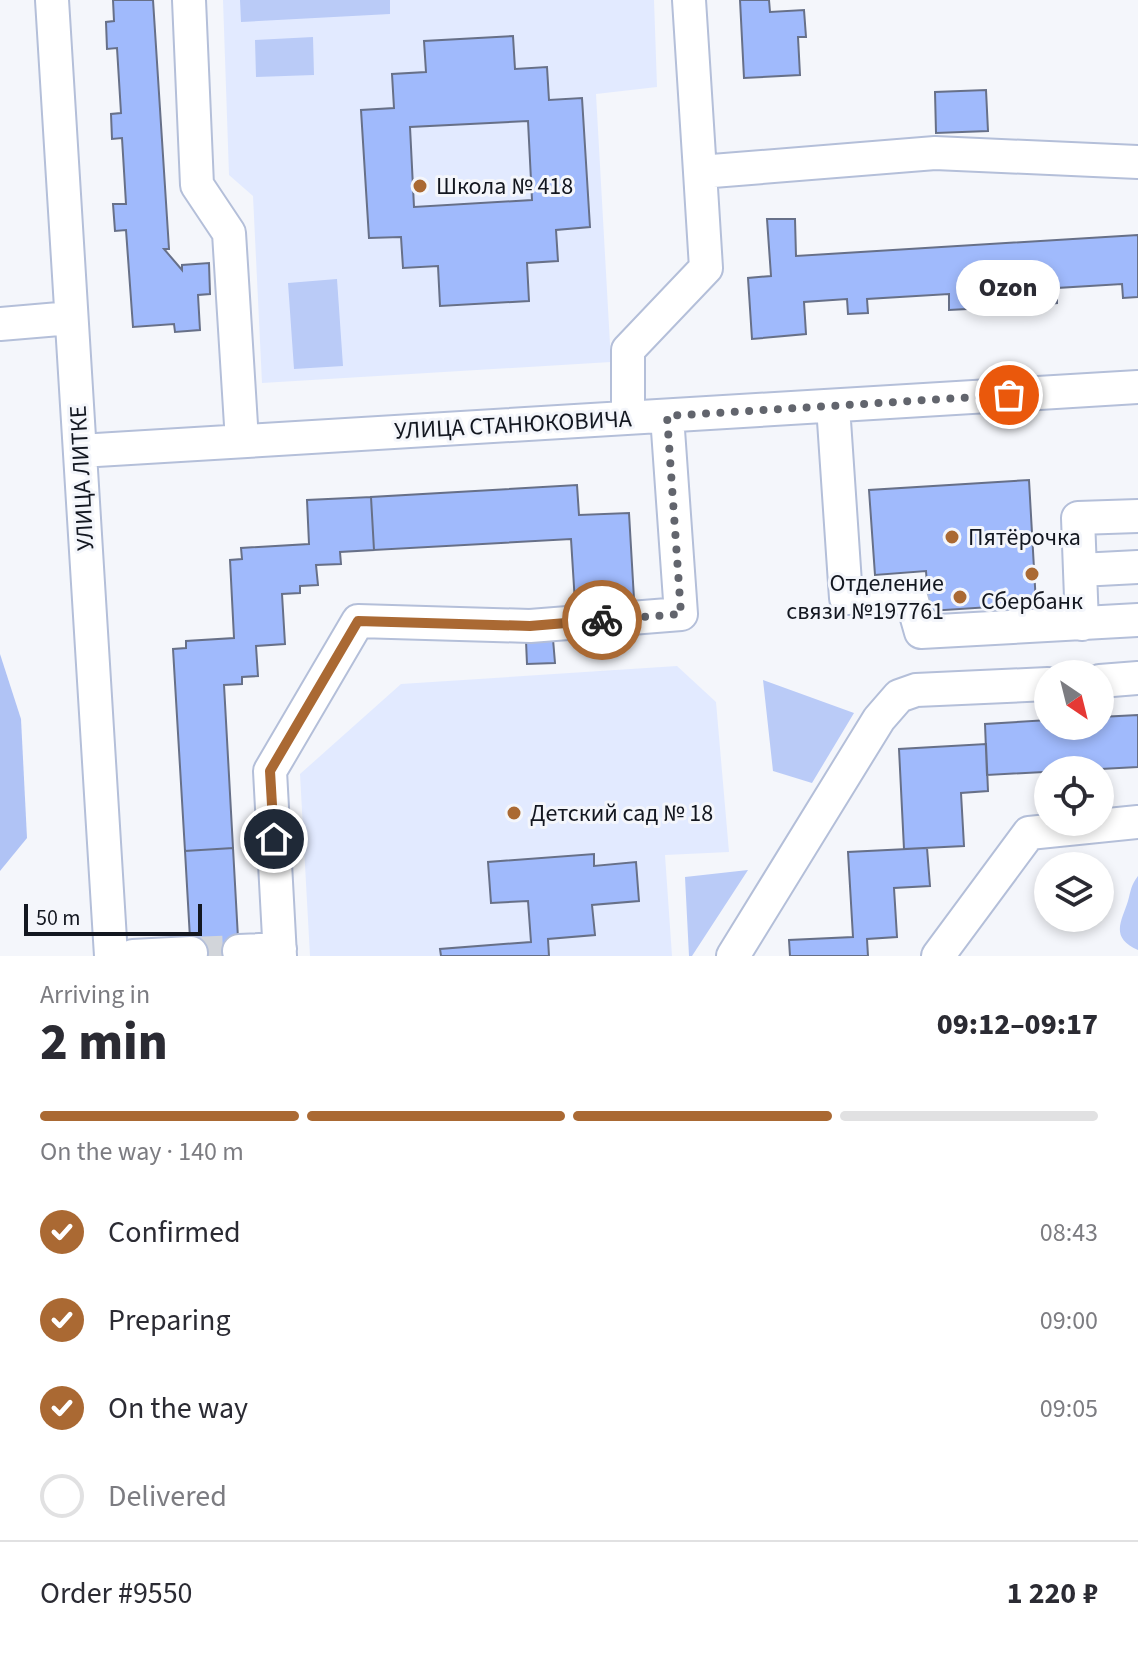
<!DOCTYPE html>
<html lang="en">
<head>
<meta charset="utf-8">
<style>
  :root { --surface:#fff; --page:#f7f7f7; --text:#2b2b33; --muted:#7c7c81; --line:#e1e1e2; --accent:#aa6933 }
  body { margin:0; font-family:"Source Sans 3",sans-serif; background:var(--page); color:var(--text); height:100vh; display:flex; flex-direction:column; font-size:30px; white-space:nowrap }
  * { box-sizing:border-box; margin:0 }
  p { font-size:26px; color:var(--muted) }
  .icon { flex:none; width:44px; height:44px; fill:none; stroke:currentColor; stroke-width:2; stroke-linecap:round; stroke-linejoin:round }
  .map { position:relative; height:956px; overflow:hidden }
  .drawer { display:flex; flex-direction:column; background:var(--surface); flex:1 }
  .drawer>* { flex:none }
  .needle { width:52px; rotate:145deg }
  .tools { position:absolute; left:1034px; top:660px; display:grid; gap:16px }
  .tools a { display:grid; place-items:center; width:80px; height:80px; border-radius:50%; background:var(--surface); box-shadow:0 4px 12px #0003; font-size:40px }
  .scale { position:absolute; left:24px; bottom:20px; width:178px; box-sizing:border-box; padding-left:8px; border:4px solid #131720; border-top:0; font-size:22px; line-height:28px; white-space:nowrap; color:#131720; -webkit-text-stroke:6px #f4f6fb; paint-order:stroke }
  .pin { position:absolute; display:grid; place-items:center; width:68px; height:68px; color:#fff; margin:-34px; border:4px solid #fff; border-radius:50%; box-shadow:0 2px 8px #0007 }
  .courier { position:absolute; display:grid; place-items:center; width:80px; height:80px; margin:-40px; border:6px solid #aa6933; border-radius:50%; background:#fff; color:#222; box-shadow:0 2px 10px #0007 }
  .bubble { position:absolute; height:56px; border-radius:28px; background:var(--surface); box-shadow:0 4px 12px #0003; font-size:26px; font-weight:800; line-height:56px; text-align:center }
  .head em { font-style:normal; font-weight:800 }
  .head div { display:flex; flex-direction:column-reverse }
  .head { display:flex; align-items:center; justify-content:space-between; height:136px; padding:0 40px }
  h1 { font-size:52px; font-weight:800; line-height:60px }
  .bar { display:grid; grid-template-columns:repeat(4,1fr); gap:12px 8px; align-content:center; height:96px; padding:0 40px }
  .bar i { height:10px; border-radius:6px; background:var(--line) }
  .bar .current { background:var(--accent) }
  .bar p { grid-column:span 4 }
  .line { display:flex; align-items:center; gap:20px; padding:0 40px; border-top:2px solid var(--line) }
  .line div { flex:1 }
  ol { padding:0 40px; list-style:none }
  li { display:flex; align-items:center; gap:24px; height:88px }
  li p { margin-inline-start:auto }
  li .icon { padding:8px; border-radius:50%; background:var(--accent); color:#fff; stroke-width:4 }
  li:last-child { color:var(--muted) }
  li i { width:44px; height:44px; border:4px solid var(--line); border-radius:50% }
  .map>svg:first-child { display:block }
  .built { fill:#e2eaff }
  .green { fill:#bacbf7 }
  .forest { fill:#b0c3f5 }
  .building { fill:#a0bafc; stroke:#677088; stroke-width:2; fill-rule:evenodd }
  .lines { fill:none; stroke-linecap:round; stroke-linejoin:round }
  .minor-tunnel { stroke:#d2d5da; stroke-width:32; stroke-dasharray:32 16; stroke-linecap:butt }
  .minor-casing { stroke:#b4bfd9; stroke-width:36 }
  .minor { stroke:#fff; stroke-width:32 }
  .done { stroke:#62656d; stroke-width:8; stroke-dasharray:0 14.4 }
  .route { stroke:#aa6933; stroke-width:10 }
  .poi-dot { fill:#aa6933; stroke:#f4f6fb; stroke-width:3 }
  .labels { text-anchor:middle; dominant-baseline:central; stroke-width:6; stroke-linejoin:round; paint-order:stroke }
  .poi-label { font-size:24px; fill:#131720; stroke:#f4f6fb; text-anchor:start }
  .street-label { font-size:24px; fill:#131720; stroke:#f4f6fb }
</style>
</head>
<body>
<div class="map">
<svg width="1138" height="956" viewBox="0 0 1138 956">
  <rect width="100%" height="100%" fill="#f4f6fb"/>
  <path class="built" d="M223,0H654L657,87L596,94L611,362L262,383L253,196L229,175Z
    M677,666L716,702L729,852L665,855L672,956H310L300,774L401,684Z"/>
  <path class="green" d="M240,0H390V14L241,22Z
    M313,37L314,75L256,77L255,40Z
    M337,279L343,366L294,369L288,283Z
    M763,680L854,713L812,783L773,771Z
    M748,870L692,956H689L685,877Z
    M1138,876V950C1109,937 1122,921 1128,901C1131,890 1131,885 1138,876Z"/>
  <path class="forest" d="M0,654L21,719L27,838L0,871Z"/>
  <path class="building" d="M113,0H153L169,249H164L182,270V265L209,263L210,294L198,295L200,330L175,332L174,324L133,327L126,230L115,231L113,204H126L122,138L112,139L111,114L121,113L117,48L107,49L106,22L114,21Z
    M740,0H769L770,12L804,10L806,37H798L800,75L744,78Z
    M513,36L515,69L547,67L549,100L582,98L590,227L556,230L558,261L527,263L529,301L440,306L438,266L403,268L401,237L369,238L361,110L394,108L392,74L426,72L424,41ZM528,121L532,200L414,207L410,127Z
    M986,90L988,131L936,133L935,92Z
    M767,219H795L796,256L1138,235V297L1123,298L1122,284L1057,288V303L1040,305L1039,289L966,293L967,309L949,310V294L867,299L868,313L848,314L847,299L804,302L806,334L752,339L748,278L771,276Z
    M1029,480L1036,604L929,611L926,571L875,575L869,490Z
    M577,485L579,515L629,513L634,599L575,603L571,539L374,550L371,497Z
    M371,497L374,550L340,552L341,564L316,565L318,585L300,586V593L282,594L285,644L256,646L258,676L242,677V684L224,685L233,848L185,851L173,649L186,648V641L234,638L230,560L242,559L241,548L309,544L307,500Z
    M553,639L555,663L527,664L526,641Z
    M1138,715V767L987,775L985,724L1048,720V726H1100V717Z
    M986,744L988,791L961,793L964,846L904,849L899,749Z
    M233,848L239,956H191L185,851Z
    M927,848L930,886L894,888L897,937L867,939L868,956H790L789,940L853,937L848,852Z
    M594,854V866L636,862L639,901L592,905L595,935L548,939L549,956H441L440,949L531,942L528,901L491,903L488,862Z"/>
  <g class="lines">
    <path class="minor-tunnel" d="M191,953L239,951"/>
    <defs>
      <path id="minor" d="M52,0L111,956
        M189,0L197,185L229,233L242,441
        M689,0L700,172
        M0,324L71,318
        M833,406L846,598L911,597L921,632L1138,620
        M628,418V350L706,268L700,172L935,153L1138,162
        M80,451L1138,387
        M1080,570L1138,567
        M1082,624L1078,518L1138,516
        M1100,681L1138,678
        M239,951L280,949
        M133,956L191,953
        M280,956L270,771L358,621L530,626L681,614L667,416
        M733,956L879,719L899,696L916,690L1048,684
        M938,956L1029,833L1138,822"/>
    </defs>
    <use href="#minor" class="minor-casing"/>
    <use href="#minor" class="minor"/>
  </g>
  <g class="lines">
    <path class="done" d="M602,620L681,614L667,416L1009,395"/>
    <path class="route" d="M274,839L270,771L358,621L530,626L602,620"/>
  </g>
  <g class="poi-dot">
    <circle cx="420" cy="186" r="8"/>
    <circle cx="952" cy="537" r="8"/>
    <circle cx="1032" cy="574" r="8"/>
    <circle cx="960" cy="597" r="8"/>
    <circle cx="514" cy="813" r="8"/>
  </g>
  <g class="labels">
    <g class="poi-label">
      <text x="436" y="186">Школа № 418</text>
      <text x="968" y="537">Пятёрочка</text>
      <text x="944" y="583" text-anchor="end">Отделение<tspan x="944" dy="28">связи №197761</tspan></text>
      <text x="1032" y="601" text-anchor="middle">Сбербанк</text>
      <text x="530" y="813">Детский сад № 18</text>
    </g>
    <g class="street-label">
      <text transform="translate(513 425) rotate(-3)">УЛИЦА СТАНЮКОВИЧА</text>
      <text transform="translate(82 478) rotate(-93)">УЛИЦА ЛИТКЕ</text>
    </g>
  </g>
</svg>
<div class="tools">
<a><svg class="needle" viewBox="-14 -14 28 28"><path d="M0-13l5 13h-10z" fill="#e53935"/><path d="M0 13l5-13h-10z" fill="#7c7c81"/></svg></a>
<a><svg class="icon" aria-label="locate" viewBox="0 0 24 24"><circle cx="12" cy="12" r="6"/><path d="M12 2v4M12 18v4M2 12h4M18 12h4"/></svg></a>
<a><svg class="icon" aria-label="layers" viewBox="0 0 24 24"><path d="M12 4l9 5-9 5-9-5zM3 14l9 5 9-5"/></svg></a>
</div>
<div class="scale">50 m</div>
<div class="pin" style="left:1009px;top:395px;background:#ea580c"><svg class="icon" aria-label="bag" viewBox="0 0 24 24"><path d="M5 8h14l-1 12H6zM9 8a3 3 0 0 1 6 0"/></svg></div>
<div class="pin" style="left:274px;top:839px;background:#1f2937"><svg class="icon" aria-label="home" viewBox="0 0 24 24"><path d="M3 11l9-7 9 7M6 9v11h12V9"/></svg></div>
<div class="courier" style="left:602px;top:620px"><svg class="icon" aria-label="bike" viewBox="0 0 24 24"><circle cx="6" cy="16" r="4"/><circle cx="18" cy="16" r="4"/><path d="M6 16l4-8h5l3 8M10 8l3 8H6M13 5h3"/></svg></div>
<div class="bubble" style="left:956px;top:260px;width:104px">Ozon</div>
</div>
<section class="drawer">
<div class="head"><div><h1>2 min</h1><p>Arriving in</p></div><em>09:12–09:17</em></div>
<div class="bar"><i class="current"></i><i class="current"></i><i class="current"></i><i></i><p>On the way · 140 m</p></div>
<ol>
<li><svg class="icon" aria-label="check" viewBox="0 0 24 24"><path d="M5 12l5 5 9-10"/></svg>Confirmed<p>08:43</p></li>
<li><svg class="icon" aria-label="check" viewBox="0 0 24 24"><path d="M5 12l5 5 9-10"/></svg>Preparing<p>09:00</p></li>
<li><svg class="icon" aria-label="check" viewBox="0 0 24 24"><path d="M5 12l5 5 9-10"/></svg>On the way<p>09:05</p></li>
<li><i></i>Delivered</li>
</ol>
<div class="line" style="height:104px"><div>Order #9550</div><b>1 220 ₽</b></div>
</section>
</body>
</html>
